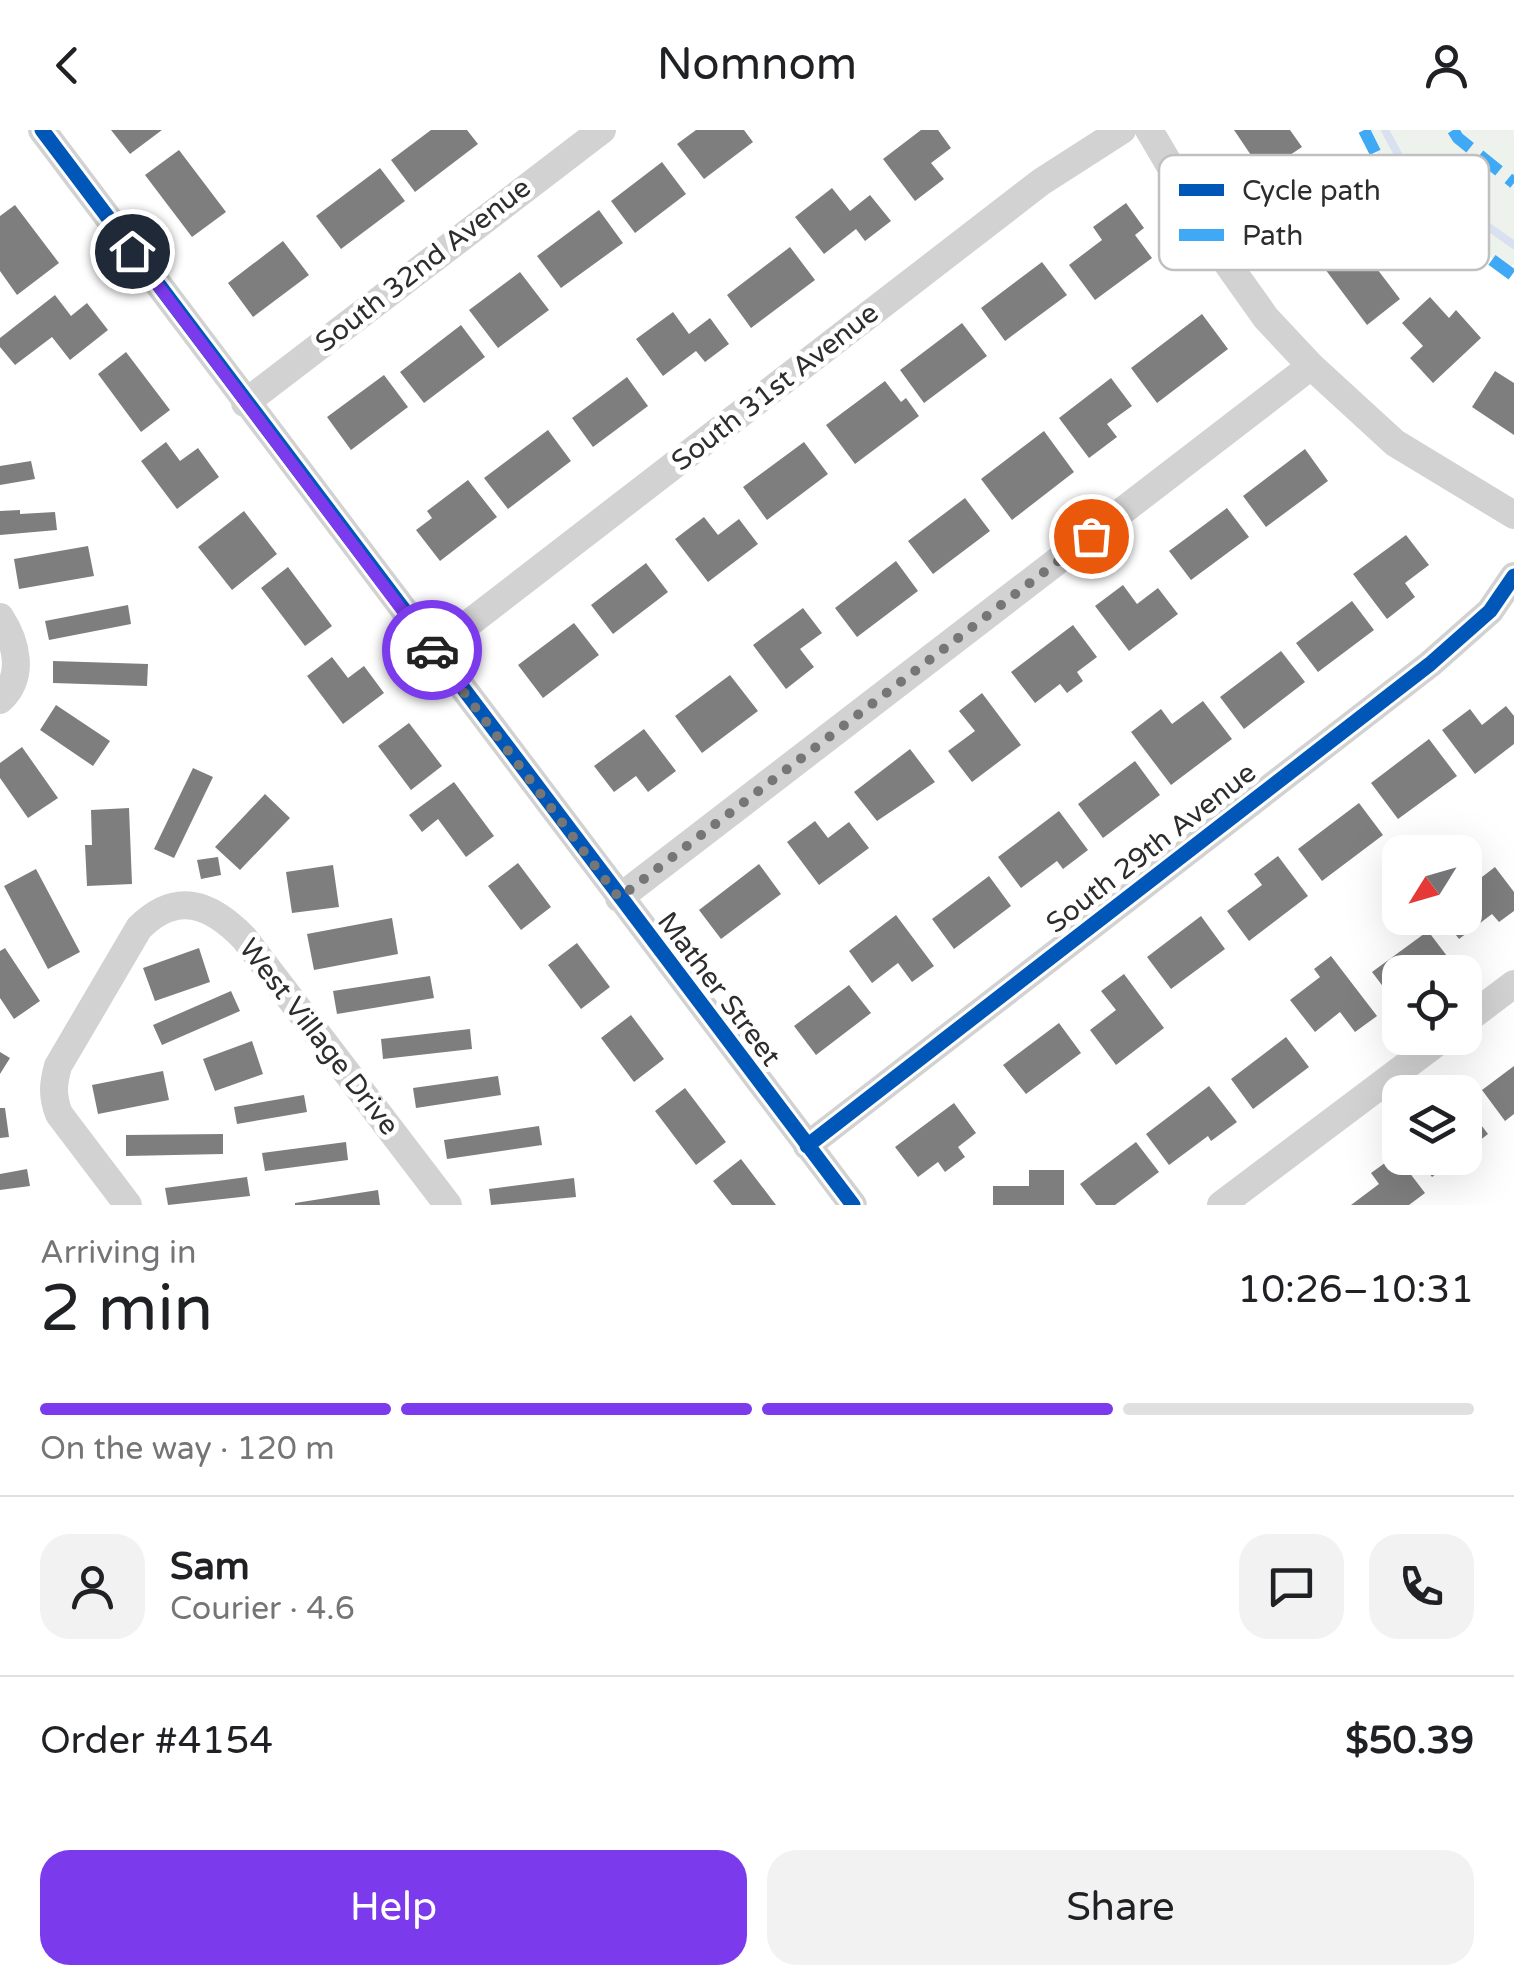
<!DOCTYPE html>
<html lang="en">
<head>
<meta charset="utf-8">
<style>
  :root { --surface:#fff; --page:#f2f2f2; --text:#202124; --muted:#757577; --line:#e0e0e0; --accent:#7c3aed }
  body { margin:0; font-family:"Varela Round",sans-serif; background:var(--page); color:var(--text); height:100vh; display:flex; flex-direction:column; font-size:38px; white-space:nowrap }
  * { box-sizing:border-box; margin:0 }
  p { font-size:32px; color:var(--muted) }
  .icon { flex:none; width:55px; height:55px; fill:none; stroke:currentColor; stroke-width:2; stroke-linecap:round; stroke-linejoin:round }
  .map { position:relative; height:1075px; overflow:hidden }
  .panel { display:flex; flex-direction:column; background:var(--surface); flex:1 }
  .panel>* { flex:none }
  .needle { width:65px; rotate:233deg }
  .tools { position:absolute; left:1382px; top:705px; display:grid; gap:20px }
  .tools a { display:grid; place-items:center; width:100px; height:100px; border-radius:20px; background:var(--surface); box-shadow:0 10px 40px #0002; font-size:50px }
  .pin { position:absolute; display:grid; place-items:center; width:85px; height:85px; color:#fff; margin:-42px; border:5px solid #fff; border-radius:50%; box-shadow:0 2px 10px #0007 }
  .courier { position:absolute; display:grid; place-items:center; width:100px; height:100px; margin:-50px; border:8px solid #7c3aed; border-radius:50%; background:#fff; color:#222; box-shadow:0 2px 12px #0007 }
  .overview em { font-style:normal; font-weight:600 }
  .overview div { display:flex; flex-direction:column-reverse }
  .overview { display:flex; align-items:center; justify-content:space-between; height:170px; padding:0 40px }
  h1 { font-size:65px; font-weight:600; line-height:75px }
  .bar { display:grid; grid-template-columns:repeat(4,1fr); gap:15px 10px; align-content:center; height:120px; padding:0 40px }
  .bar i { height:12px; border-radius:8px; background:var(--line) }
  .bar .active { background:var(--accent) }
  .bar p { grid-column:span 4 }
  .line { display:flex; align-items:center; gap:25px; padding:0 40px; border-top:2px solid var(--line) }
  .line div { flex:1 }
  .round { display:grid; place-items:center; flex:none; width:105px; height:105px; border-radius:30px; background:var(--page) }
  .cta { display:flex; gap:20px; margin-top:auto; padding:20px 40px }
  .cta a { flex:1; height:115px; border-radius:30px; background:var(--accent); color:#fff; font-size:40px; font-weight:600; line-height:115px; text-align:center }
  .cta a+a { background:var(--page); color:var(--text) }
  header { display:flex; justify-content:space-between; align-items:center; height:130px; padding:0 40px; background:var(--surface); font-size:45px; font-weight:600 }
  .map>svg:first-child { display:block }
  .green { fill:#edf3ec }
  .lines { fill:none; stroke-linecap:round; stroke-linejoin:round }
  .stream { stroke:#d9e0ef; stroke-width:8 }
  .building { fill:#7e7e7e }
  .minor { stroke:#d2d2d2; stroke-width:28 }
  .quiet { stroke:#3fa9f5; stroke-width:12; stroke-dasharray:25 12; stroke-linecap:butt }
  .cycleway-casing { stroke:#fff; stroke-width:21 }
  .cycleway { stroke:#0057b8; stroke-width:15 }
  .done { stroke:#767676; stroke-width:10; stroke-dasharray:0 18 }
  .route { stroke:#7c3aed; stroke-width:12 }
  .labels { text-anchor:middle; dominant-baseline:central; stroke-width:10; stroke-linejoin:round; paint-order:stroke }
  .street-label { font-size:28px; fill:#2d2d2d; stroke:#fff }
  .key { fill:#fff; stroke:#c0c0c0; stroke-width:2.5 }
  .key-label { font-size:28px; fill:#2d2d2d }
</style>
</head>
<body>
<header><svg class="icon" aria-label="back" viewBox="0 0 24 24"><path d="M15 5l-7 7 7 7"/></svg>Nomnom<svg class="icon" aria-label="person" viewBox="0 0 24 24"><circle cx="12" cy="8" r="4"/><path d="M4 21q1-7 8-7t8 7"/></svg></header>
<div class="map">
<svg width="1514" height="1075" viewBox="0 0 1514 1075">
  <rect width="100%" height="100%" fill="#fff"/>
  <path class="green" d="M1364,0H1514V134L1507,139C1451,99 1395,63 1364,0Z"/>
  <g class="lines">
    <path class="stream" d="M1385,0L1406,39L1514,115"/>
  </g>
  <path class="building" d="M111,0H162L130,24Z
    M431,0H467L478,14L415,62L391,30Z
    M696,0H744L753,12L704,49L677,14Z
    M921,0H938L951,18L931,33L944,49L915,71L883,29Z
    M1234,0H1290L1302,17L1263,43Z
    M179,20L226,82L192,107L145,45Z
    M662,32L686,64L635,103L611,71Z
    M380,38L405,71L341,119L316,86Z
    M832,58L850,81L870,65L891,91L865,111L856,99L824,124L795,87Z
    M1126,73L1144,98L1135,105L1152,128L1095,170L1069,135L1102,110L1093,97Z
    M15,75L59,133L17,165L0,141V86Z
    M599,80L623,113L561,158L537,126Z
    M1355,110L1400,169L1367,195L1322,135Z
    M283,111L309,145L253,187L228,153Z
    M790,117L815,150L751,198L727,165Z
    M1042,132L1067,165L1005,211L981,178Z
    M520,142L549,180L498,218L469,180Z
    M55,165L71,186L87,173L108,200L70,230L52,207L15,235L0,217V208Z
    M1430,167L1449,188L1456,180L1481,208L1433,253L1410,228L1423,216L1402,193Z
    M673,182L689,204L710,188L729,214L705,232L696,221L663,246L636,209Z
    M1202,184L1228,219L1157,273L1131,238Z
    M962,193L987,226L924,273L900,240Z
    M461,195L485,227L424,273L400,242Z
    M126,222L170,280L141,302L98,244Z
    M1495,241L1514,253V305L1472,277Z
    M384,245L408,277L351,320L327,287Z
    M627,247L648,276L593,317L572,288Z
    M1111,248L1132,276L1107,294L1117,307L1089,328L1059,288Z
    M885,251L901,272L906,268L919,286L855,334L826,295Z
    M548,300L571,331L508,379L484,348Z
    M1044,301L1074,342L1012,390L981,349Z
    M166,312L180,331L198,318L219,347L177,379L141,331Z
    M804,312L828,344L767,390L743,357Z
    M1305,319L1328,351L1266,397L1243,366Z
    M31,331L35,349L0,355V336Z
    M468,350L497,387L440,431L416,400L432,388L427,381Z
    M965,368L990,401L933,444L908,411Z
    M1227,378L1249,407L1191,450L1169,421Z
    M20,380V384L55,382L57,400L0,405V381Z
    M244,381L277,424L232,460L198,417Z
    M704,387L718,405L739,389L758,414L708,452L675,409Z
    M1406,405L1429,435L1405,453L1415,467L1387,489L1353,444Z
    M88,416L94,446L19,459L14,429Z
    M896,431L918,461L857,507L835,478Z
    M646,433L668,462L613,504L591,475Z
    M288,437L332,496L305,516L261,458Z
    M1123,455L1137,474L1158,458L1178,484L1129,521L1095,476Z
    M1352,471L1374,500L1318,542L1296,513Z
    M128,475L131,494L49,510L45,491Z
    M803,478L822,503L800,519L814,537L786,559L753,515Z
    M574,493L599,525L543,568L518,535Z
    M1073,495L1097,527L1077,542L1083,551L1067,563L1060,554L1035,573L1011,542Z
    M1281,521L1305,552L1244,599L1220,567Z
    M332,527L348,548L364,536L384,563L343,594L307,546Z
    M53,531L148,534L147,556L53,553Z
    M730,545L758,581L702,623L675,586Z
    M982,563L1021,615L972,652L948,621L975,601L959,581Z
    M1203,571L1232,609L1171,655L1131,602L1161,579L1172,594Z
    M56,575L110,611L93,636L40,600Z
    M1506,576L1514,586V614L1475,644L1442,600L1470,579L1482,595Z
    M409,593L442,636L411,660L378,616Z
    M644,599L676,641L648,662L636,646L614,662L594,636Z
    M1429,609L1457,646L1398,689L1371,653Z
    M22,617L58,668L28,688L0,648V633Z
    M910,619L935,652L877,691L854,662Z
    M1135,631L1160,665L1103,708L1078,674Z
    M193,638L213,647L174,728L154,719Z
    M454,652L494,706L466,727L438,689L422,702L409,685Z
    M265,664L290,688L240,740L215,717Z
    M1359,673L1383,705L1322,751L1298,719Z
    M129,678L132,754L87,756L85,715H92L91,680Z
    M1059,681L1088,720L1063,739L1057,731L1021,758L998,727Z
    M815,691L828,708L849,692L869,718L819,755L787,712Z
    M1278,726L1308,766L1249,811L1227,781L1262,755L1254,744Z
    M218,727L221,745L201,749L197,730Z
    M518,733L551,777L521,800L488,756Z
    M759,734L781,764L721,809L699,780Z
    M333,735L339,777L292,783L286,742Z
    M1495,737L1514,762V781L1499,792L1492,784L1459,809L1443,788H1465V760Z
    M36,739L80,822L48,839L4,756Z
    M989,746L1011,776L954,819L932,789Z
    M896,785L934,836L912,852L898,833L872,853L849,821Z
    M1201,786L1225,819L1171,859L1147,827Z
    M392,788L398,824L314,840L307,804Z
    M1428,801L1450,830L1433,842H1400V867L1394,871L1372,842Z
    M577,813L610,857L581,879L548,835Z
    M5,818L40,871L14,889L0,868V821Z
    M199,818L210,852L155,871L143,838Z
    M1331,826L1377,886L1355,902L1340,882L1315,902L1290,870L1320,847L1314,839Z
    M1124,844L1164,898L1116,935L1090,900L1116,880L1101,861Z
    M430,846L434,868L337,884L333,861Z
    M849,855L871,883L816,925L794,896Z
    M231,861L240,881L162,915L153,895Z
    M631,885L664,929L634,952L601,908Z
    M1059,893L1081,923L1026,964L1003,935Z
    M470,899L472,919L383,929L381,909Z
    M1286,907L1309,937L1253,979L1231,949Z
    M252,911L263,944L215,961L203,929Z
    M0,922L10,928L0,944Z
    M1514,936V984L1505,991L1482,960Z
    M163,941L169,970L98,984L92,955Z
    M498,946L501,965L416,978L413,958Z
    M1209,956L1237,992L1211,1011L1208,1006L1169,1035L1146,1004Z
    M685,958L726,1012L696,1035L655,981Z
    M304,965L307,982L237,994L234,977Z
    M954,973L976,1003L958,1017L965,1027L945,1042L938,1032L918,1047L895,1017Z
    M1465,974L1488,1004L1465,1022Z
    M0,978H5L9,1007L0,1008Z
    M539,996L542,1015L447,1029L444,1010Z
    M223,1004V1024L126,1026V1005Z
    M346,1012L348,1030L265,1041L262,1023Z
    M1136,1012L1159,1042L1115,1075H1096L1080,1054Z
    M1396,1025L1425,1063L1409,1075H1351L1379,1054L1371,1043Z
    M1418,1028H1457L1432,1047Z
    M741,1029L776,1075H732L713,1051Z
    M27,1039L30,1056L0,1060V1044Z
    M1029,1040H1064V1075H993V1056H1029Z
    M247,1047L250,1066L168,1075L165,1058Z
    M574,1048L576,1067L491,1075L489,1059Z
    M378,1060L380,1075H295V1073Z"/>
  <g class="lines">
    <path class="minor" d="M42,0L853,1075
      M1149,0L1229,136L1266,188L1311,236L1395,313L1514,385
      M245,273L602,0
      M0,487C17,513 25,547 0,570
      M433,521L1041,52L1122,0
      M619,768L1311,236
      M1465,891L1514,854
      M807,1016L1430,534L1490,481L1514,446
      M128,1075L59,984C52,966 53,954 58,936L139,798C177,760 211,774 244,808L448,1075
      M1221,1075L1443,908"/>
    <path class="quiet" d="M1364,0L1380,32L1431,85L1514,146
      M1453,0L1458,8L1514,53"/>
    <defs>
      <path id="cycleway" d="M42,0L853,1075
        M807,1016L1430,534L1490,481L1514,446"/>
    </defs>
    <use href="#cycleway" class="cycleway-casing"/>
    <use href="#cycleway" class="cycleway"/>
  </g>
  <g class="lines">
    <path class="done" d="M432,520L619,768L1091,406"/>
    <path class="route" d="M132,121L432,520"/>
  </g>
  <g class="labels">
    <g class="street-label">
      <text transform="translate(423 135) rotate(-38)">South 32nd Avenue</text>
      <text transform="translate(775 257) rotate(-38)">South 31st Avenue</text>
      <text transform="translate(1151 718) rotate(-38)">South 29th Avenue</text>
      <text transform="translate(719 859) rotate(53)">Mather Street</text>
      <text transform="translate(319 907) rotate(52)">West Village Drive</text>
    </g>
  </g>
  <rect x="1159" y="25" width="330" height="115" rx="15" class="key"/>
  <rect x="1179" y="54" width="45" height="12" fill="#0057b8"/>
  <rect x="1179" y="99" width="45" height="12" fill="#3fa9f5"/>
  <g class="key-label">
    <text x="1242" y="70">Cycle path</text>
    <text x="1242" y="115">Path</text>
  </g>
</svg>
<div class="tools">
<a><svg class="needle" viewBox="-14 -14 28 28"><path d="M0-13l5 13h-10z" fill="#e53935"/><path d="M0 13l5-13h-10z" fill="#757577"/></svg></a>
<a><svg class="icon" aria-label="locate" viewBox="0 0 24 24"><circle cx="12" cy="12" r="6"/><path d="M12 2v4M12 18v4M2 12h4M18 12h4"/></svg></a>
<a><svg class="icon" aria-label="layers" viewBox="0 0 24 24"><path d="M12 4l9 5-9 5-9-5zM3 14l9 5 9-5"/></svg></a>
</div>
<div class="pin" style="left:1091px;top:406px;background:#ea580c"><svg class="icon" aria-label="bag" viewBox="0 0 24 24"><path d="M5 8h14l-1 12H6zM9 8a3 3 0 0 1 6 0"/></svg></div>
<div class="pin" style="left:132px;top:121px;background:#1f2937"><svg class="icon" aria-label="home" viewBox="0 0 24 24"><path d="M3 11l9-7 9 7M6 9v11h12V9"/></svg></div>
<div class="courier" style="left:432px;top:520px"><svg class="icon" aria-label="car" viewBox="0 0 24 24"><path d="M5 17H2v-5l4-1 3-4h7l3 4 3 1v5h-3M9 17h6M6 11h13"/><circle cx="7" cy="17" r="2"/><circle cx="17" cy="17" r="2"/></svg></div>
</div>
<section class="panel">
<div class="overview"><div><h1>2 min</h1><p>Arriving in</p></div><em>10:26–10:31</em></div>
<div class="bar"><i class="active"></i><i class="active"></i><i class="active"></i><i></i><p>On the way · 120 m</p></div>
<div class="line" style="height:180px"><a class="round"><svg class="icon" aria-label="person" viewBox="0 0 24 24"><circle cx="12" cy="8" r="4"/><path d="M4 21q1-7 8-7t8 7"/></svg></a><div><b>Sam</b><p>Courier · 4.6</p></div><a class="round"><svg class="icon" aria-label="chat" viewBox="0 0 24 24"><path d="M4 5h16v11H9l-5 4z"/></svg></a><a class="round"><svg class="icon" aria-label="phone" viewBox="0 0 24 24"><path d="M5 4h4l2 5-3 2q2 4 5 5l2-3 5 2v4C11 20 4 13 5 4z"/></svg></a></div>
<div class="line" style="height:130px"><div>Order #4154</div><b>$50.39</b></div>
<div class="cta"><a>Help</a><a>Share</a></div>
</section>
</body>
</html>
